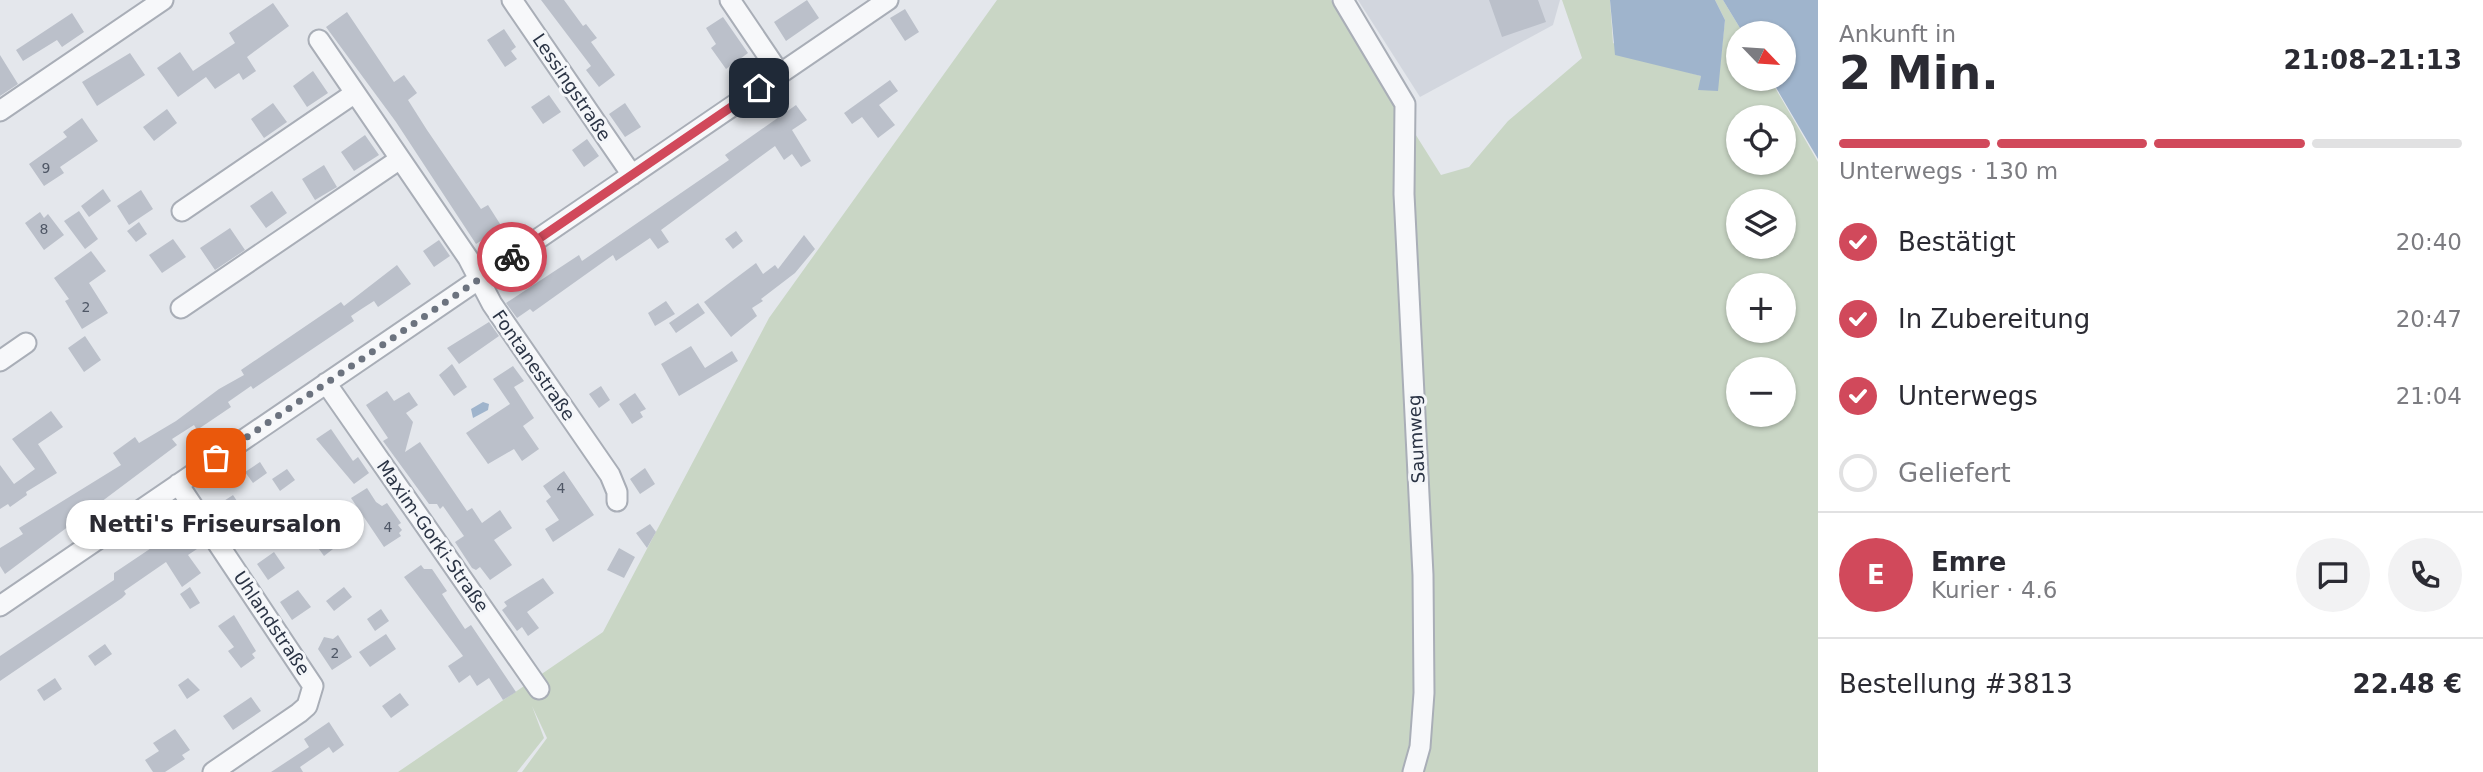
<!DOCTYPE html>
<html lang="de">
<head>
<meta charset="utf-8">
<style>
  :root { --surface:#fff; --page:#f2f2f3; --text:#2b2b33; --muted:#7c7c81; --line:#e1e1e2; --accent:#d1495b }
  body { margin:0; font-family:"DejaVu Sans",sans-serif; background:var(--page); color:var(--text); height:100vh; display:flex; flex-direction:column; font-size:26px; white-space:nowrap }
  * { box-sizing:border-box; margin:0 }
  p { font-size:23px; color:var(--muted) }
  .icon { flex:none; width:38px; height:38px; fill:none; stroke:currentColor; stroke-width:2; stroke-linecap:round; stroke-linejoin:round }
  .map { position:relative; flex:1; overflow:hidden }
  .details { display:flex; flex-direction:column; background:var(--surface); width:665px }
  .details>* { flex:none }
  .needle { width:46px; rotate:115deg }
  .fabs { position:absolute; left:1726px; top:21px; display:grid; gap:14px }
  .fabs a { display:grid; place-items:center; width:70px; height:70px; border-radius:50%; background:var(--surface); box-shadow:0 2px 5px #0004; font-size:35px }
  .pin { position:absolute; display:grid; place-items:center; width:60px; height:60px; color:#fff; margin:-30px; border-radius:14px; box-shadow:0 4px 10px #0006 }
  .courier { position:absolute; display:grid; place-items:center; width:70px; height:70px; margin:-35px; border:5px solid #d1495b; border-radius:50%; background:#fff; color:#222; box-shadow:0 2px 9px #0007 }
  .bubble { position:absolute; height:49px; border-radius:24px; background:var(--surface); box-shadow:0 2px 5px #0004; font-size:23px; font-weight:700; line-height:49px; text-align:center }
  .overview em { font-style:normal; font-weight:700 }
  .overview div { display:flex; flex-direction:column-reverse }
  .overview { display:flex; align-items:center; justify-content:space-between; height:119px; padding:0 21px }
  h1 { font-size:46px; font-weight:700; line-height:52px }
  .bar { display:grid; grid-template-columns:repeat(4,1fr); gap:10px 7px; align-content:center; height:84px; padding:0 21px }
  .bar i { height:9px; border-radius:5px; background:var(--line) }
  .bar .current { background:var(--accent) }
  .bar p { grid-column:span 4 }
  .line { display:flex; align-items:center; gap:18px; padding:0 21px; border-top:2px solid var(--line) }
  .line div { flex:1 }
  .round { display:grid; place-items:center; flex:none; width:74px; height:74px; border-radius:37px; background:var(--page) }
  ol { padding:0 21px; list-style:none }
  li { display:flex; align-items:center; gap:21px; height:77px }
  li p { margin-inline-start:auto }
  li .icon { padding:7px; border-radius:50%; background:var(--accent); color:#fff; stroke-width:4 }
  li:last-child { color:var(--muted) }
  li i { width:38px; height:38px; border:4px solid var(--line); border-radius:50% }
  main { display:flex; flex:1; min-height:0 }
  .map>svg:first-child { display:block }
  .built { fill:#d2d6de }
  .green { fill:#c9d6c5; fill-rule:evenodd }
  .water { fill:#9fb4cc }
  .building { fill:#bbc0ca }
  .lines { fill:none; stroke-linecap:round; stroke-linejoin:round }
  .minor-casing { stroke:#a9aeb7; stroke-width:23 }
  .minor { stroke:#f7f8fa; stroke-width:19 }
  .done { stroke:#6c737f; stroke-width:7; stroke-dasharray:0 12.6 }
  .route { stroke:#d1495b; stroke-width:9 }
  .labels { text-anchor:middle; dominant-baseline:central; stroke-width:6; stroke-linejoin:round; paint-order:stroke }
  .number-label { font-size:14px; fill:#4f5766 }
  .street-label { font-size:18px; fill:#2b3445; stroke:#f4f6f9 }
</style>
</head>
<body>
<main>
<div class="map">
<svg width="1818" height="772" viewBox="0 0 1818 772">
  <rect width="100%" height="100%" fill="#e4e7ec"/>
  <path class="built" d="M1358,0H1560L1553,25L1420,97Z"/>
  <path class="green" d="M997,0H1331L1441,175L1469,167L1508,121L1582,58L1562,0H1610L1613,43L1673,68L1701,76L1699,90H1717L1725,20L1715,0H1723L1743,33H1738V79H1770L1818,162V772H522L547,738L532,706L544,738L517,772H398L603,632L769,318ZM1738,117H1783V163H1738ZM1738,201H1783V247H1738ZM1738,285H1783V331H1738ZM1738,369H1783V415H1738Z"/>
  <path class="water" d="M1610,0H1715L1725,20L1718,91L1698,90L1701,76L1615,55Z
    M1723,0H1818V159L1771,79H1783V33H1743Z
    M483,402L489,404L488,410L473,418L471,409Z"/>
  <path class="building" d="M541,0H564L583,26L586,24L597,38L591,42L615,75L599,87L586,70L591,66Z
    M807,0L819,18L786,41L774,22Z
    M1489,0H1538L1546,22L1502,37Z
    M273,3L289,26L247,57L256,71L243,80L239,73L215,89L206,77L178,97L157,68L180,52L193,71L235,43L229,33Z
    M905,9L919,32L905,41L890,18Z
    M347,12L394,82L404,75L417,93L408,100L427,130L481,209L488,205L502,227L476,244L396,122L326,27Z
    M72,13L84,32L62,47L57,40L23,61L16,50Z
    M723,17L748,53L726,69L711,48L716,44L706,28Z
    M504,29L516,47L511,51L517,59L505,67L487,40Z
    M130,53L145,75L97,106L82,82Z
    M0,55L18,84L0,96Z
    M313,71L328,93L307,107L293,86Z
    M890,80L898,91L879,105L895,125L878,138L862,117L852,124L844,113Z
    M549,95L561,112L543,124L531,107Z
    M273,103L287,122L264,138L251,119Z
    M625,103L641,127L625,137L609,114Z
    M796,105L807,120L792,130L811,161L801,167L792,154L784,160L775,146L661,230L669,242L658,249L650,238L616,261L613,255L533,312L530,309L517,318L506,303L579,255L582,261L729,160L725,155Z
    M167,109L177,123L154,141L143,127Z
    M82,118L98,141L60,167L64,173L44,186L29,164L67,137L63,132Z
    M365,135L379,155L354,171L341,152Z
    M587,139L599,156L584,167L572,150Z
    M324,165L337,187L315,200L302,179Z
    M103,189L111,201L89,217L81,206Z
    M141,190L153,209L129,225L117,206Z
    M272,191L287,213L266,228L250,206Z
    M79,211L98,239L85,249L64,221Z
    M40,212L44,218L48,214L64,235L44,250L25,223Z
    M139,222L147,234L136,242L127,231Z
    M230,228L245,250L215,270L200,248Z
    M736,231L743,241L733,249L725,239Z
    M804,235L815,249L795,273L761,299L763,301L752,308L757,316L731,337L704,302L756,263L763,274L775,265L778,269Z
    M173,239L186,257L162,273L149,255Z
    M439,240L450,256L434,267L423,251Z
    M91,251L106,271L89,283L108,313L82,329L65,301L69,299L54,278Z
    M397,265L411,284L378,307L374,301L363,308L351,316L354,321L253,389L251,386L228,402L231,407L197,430L194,425L172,439L177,445L5,574L0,566V548L23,534L19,528L121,465L113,453L135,437L139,443L176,421L219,389L244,375L241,370L341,302L344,306Z
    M666,301L675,314L655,326L648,313Z
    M698,303L705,313L676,333L669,323Z
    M489,322L499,336L459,364L447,348Z
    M85,336L101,360L84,372L68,348Z
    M691,346L705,368L732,351L738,361L679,396L661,364Z
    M452,364L467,387L454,396L439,375Z
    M513,366L524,381L514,387L534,418L523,426L539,449L522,461L514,449L488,464L466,433L510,404L493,379Z
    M601,386L610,400L599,408L589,394Z
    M387,391L394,401L409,392L418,405L406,413L413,422L405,452L420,442L467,511L472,508L482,523L500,510L512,528L494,540L512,565L490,580L480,567L476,570L472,568L455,542L464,536L443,506L440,509L437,504H429L383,441L388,438L366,405Z
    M635,393L646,409L640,412L643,417L632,424L619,404Z
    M51,411L63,427L38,444L57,473L26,492L27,495L10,507L8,504L0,509V465L14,484L35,469L12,439Z
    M331,429L353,461L358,457L369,473L354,484L316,439Z
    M260,462L267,473L253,483L245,472Z
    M645,468L655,484L640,494L630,479Z
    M287,469L295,480L280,491L272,479Z
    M564,471L594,515L553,542L545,529L559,520L546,501L551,497L543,486Z
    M367,488L376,502L382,506L387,503L401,523L398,525L402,530L399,533L401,536L384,547L351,498Z
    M233,495L245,513L229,524L216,506Z
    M308,513L333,549L324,556L298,520Z
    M187,524L200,547L188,555L201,573L182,587L166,562L124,591L126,594L122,598L0,681V656L114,580V573Z
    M650,524L656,532L647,548L636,533Z
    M619,548L635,557L624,578L607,570Z
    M274,552L285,568L268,580L257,564Z
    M421,565L424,569H432L447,591L442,594L451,608L465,629L471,625L516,692L503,700L489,678L477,686L470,675L459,683L448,666L463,656L404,577Z
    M543,578L554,593L527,612L539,628L528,636L522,627L517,631L502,610L507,606L504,602Z
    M190,587L200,603L190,609L180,594Z
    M344,587L352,597L334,611L326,601Z
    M298,590L311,607L292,620L280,602Z
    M381,609L389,621L375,631L367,619Z
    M234,615L256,651L252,654L255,658L241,668L228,651L234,647L218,626Z
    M386,634L396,649L370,667L359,652Z
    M338,635L352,657L332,670L318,649L324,637L333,639Z
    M105,644L112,654L95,666L88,656Z
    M55,678L62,689L44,701L37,690Z
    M188,678L200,690L187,699L178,685Z
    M400,693L409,705L391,718L382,706Z
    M251,697L261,711L233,730L223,716Z
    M329,722L344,745L333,753L329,747L300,767L303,772H271L309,747L304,739Z
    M175,729L190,750L182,755L185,759L165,772H153L145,760L159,751L153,743Z"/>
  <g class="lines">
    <defs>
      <path id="minor" d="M512,0L632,175
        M730,0L780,74
        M1343,0L1405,104L1404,194L1423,575L1424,693L1420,747L1413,772
        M319,40L468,258L492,304L610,475L617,492V501
        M0,111L163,0
        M182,211L355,93
        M181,308L400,159
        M0,361L26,343
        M326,383L539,689
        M178,484L313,686L307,706L299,713L213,772
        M0,606L888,0"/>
    </defs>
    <use href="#minor" class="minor-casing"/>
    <use href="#minor" class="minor"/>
  </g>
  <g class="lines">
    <path class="done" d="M216,458L512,257"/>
    <path class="route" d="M512,257L759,88"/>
  </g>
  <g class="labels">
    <g class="number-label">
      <text x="46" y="168">9</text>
      <text x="44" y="229">8</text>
      <text x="86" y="307">2</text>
      <text x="561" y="488">4</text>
      <text x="388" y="527">4</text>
      <text x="335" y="653">2</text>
    </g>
    <g class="street-label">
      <text transform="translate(572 87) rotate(56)">Lessingstraße</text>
      <text transform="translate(534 365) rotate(55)">Fontanestraße</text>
      <text transform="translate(1416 439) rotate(-93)">Saumweg</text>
      <text transform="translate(433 536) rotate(55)">Maxim-Gorki-Straße</text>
      <text transform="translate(272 623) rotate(56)">Uhlandstraße</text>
    </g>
  </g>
</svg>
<div class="fabs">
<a><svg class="needle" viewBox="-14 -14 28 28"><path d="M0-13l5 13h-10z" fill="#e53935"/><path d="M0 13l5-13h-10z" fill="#7c7c81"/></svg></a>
<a><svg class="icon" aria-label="locate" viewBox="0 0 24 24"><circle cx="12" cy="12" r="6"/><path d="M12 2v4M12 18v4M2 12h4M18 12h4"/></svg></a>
<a><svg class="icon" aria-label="layers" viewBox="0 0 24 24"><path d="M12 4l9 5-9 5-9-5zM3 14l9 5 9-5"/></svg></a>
<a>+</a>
<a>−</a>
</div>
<div class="pin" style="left:216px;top:458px;background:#ea580c"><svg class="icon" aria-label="bag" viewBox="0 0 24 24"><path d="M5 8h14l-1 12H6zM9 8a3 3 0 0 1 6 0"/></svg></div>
<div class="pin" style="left:759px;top:88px;background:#1f2937"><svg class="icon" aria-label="home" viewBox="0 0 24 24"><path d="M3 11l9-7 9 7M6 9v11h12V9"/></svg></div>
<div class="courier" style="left:512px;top:257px"><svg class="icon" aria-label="bike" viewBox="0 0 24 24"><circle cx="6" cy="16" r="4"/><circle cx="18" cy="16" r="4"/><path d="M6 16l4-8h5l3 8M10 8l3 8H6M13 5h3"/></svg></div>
<div class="bubble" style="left:66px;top:500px;width:298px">Netti's Friseursalon</div>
</div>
<section class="details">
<div class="overview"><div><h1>2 Min.</h1><p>Ankunft in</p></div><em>21:08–21:13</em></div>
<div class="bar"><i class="current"></i><i class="current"></i><i class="current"></i><i></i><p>Unterwegs · 130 m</p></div>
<ol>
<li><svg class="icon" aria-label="check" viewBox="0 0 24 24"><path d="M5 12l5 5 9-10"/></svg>Bestätigt<p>20:40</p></li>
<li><svg class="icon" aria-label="check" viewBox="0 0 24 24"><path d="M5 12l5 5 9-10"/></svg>In Zubereitung<p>20:47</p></li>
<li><svg class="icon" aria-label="check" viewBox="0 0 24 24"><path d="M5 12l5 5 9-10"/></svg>Unterwegs<p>21:04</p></li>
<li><i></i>Geliefert</li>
</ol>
<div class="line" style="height:126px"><b class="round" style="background:var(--accent);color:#fff">E</b><div><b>Emre</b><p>Kurier · 4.6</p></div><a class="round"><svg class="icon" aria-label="chat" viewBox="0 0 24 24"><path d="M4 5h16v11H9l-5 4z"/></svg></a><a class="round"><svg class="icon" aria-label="phone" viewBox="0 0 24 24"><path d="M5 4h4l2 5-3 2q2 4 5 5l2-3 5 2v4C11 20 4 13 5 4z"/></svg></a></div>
<div class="line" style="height:91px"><div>Bestellung #3813</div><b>22.48 €</b></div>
</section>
</main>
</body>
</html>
